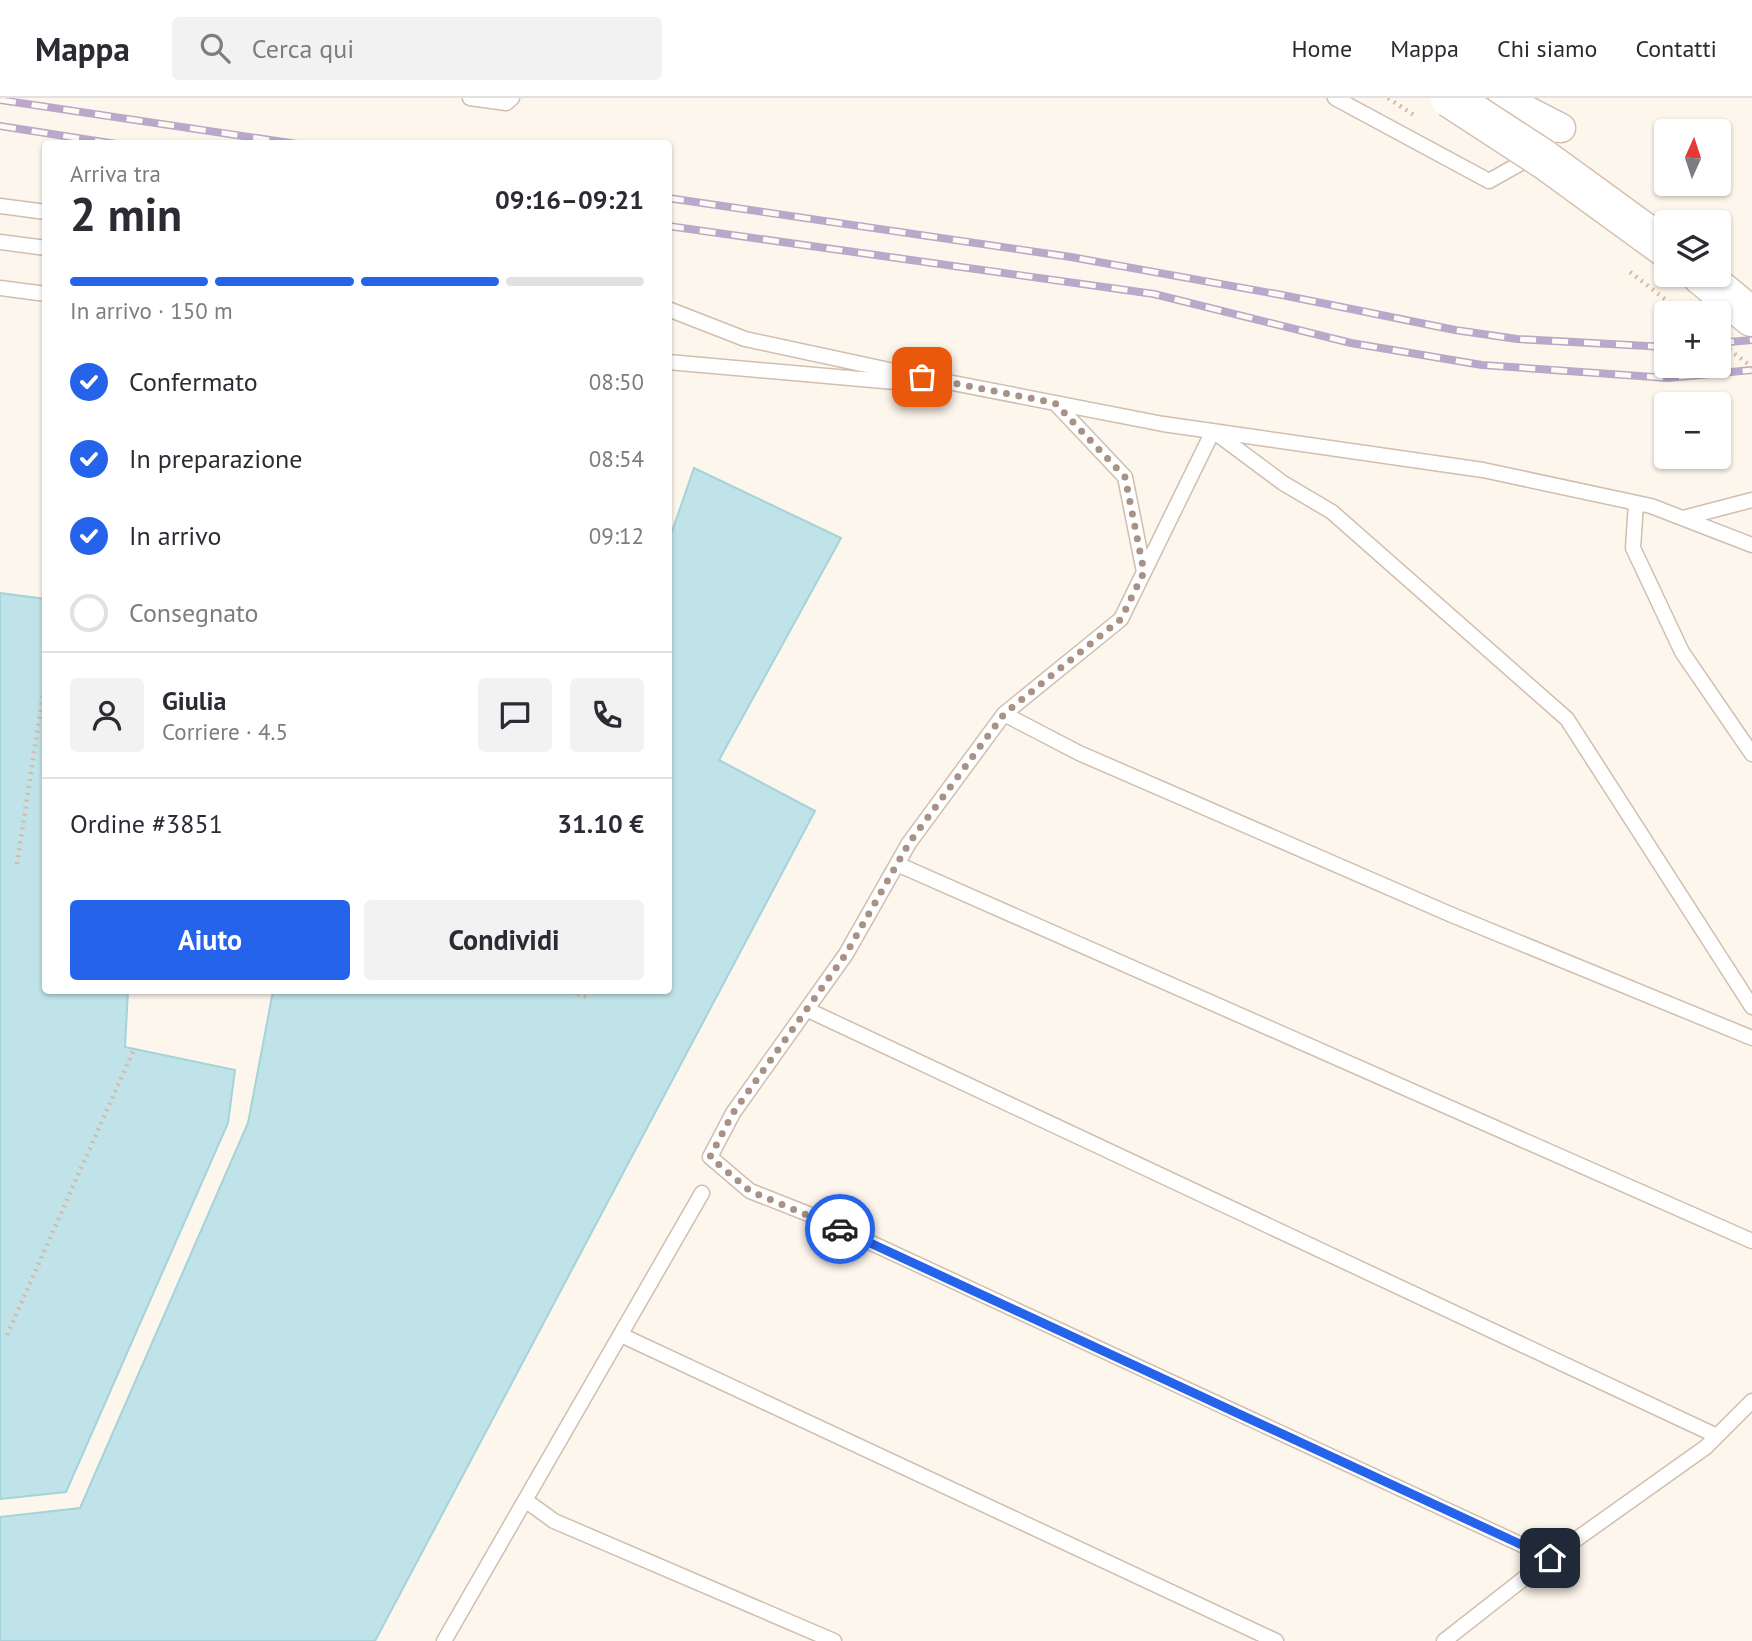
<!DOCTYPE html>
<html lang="it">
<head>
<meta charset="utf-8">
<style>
  :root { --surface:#fff; --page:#f2f2f3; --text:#2b2b33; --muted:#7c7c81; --line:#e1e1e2; --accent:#2563eb }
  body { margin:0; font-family:"PT Sans",sans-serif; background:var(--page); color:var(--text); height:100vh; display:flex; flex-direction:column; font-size:26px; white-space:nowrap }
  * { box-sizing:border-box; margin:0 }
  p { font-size:23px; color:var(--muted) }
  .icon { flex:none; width:38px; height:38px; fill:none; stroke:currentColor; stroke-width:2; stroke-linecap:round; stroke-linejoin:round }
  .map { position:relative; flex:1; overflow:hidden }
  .side { position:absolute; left:42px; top:42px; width:630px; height:854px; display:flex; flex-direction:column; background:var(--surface); border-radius:7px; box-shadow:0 2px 5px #0004 }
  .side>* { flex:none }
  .needle { width:46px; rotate:3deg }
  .buttons { position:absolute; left:1654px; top:21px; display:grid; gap:14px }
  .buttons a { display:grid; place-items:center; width:77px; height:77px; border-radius:7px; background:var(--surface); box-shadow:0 2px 5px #0004; font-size:35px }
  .pin { position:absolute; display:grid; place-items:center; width:60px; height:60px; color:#fff; margin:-30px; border-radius:14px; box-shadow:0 4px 10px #0006 }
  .courier { position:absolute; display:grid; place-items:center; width:70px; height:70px; margin:-35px; border:5px solid #2563eb; border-radius:50%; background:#fff; color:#222; box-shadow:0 2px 9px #0007 }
  .headline em { font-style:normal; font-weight:600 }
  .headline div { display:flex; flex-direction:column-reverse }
  .headline { display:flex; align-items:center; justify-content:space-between; height:119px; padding:0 28px }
  h1 { font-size:46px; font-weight:600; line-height:52px }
  .bar { display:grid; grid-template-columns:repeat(4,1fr); gap:10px 7px; align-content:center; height:84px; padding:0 28px }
  .bar i { height:9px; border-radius:5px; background:var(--line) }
  .bar .selected { background:var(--accent) }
  .bar p { grid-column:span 4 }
  .line { display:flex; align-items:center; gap:18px; padding:0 28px; border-top:2px solid var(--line) }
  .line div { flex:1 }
  .round { display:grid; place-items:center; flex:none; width:74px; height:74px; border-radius:7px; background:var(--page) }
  ol { padding:0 28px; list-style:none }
  li { display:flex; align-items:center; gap:21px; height:77px }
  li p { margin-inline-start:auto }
  li .icon { padding:7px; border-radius:50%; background:var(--accent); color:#fff; stroke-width:4 }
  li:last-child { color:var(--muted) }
  li i { width:38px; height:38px; border:4px solid var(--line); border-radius:50% }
  .button { display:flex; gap:14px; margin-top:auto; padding:14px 28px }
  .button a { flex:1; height:80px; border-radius:7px; background:var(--accent); color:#fff; font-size:28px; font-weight:600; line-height:80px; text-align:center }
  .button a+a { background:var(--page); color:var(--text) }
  header { display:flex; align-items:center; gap:42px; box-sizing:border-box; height:98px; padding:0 35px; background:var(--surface); border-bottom:2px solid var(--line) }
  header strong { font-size:33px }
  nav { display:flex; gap:38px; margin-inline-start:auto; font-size:24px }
  .search { width:490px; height:63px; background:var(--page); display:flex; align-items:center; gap:18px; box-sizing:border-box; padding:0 24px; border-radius:7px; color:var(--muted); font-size:26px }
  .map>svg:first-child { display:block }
  .water { fill:#bfe3e8; stroke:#a5d3da; stroke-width:2 }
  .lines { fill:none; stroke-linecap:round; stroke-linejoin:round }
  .service-casing { stroke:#d1beb0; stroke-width:17 }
  .minor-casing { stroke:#d1beb0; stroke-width:31 }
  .secondary-casing { stroke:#d6c0b0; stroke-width:41 }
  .path { stroke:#d9b8a5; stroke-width:4.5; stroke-dasharray:2 5; stroke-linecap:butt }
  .service { stroke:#fff; stroke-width:14 }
  .minor { stroke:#fff; stroke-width:28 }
  .secondary { stroke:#fff; stroke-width:38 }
  .rail-casing { stroke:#b9a8c9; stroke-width:8 }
  .rail { stroke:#fffaf3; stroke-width:5; stroke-dasharray:16; stroke-linecap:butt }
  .secondary-bridge-casing { stroke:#d6c0b0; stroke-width:41; stroke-linecap:butt }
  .path-bridge { stroke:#d9b8a5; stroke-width:4.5; stroke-dasharray:2 5; stroke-linecap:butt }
  .secondary-bridge { stroke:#fff; stroke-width:38 }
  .done { stroke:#a89285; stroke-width:7; stroke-dasharray:0 12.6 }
  .route { stroke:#2563eb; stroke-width:9 }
</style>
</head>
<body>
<header>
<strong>Mappa</strong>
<div class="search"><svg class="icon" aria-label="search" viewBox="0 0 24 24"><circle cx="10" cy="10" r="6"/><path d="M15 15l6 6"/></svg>Cerca qui</div>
<nav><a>Home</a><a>Mappa</a><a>Chi siamo</a><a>Contatti</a></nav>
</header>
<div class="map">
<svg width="1752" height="1543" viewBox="0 0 1752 1543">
  <rect width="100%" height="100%" fill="#fdf6ec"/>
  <path class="water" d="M694,370L841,440L719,662L815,713L375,1543H0V1419L80,1410L248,1025L273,893L668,892V445Z
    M0,495L45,501L46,892L128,893L125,949L235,972L228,1025L66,1394L0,1401Z"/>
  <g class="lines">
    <defs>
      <path id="service" d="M470,0L506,5L512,0
        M1335,0L1489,83L1528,61L1561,30
        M0,108L46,114
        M0,144L46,150
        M0,190L46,196
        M668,211L745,241L922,279L1163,326L1483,372L1651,408L1752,447
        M668,264L917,286
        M1055,305L1125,379L1144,474
        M1636,405L1633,450L1682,554L1752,656
        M1683,420L1752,402
        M1004,616L1079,655L1452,817L1752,940
        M897,766L1752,1143
        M1752,909L1567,621L1332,414L1283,385L1213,333L1121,521L1004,616L909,745L846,856L733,1015L710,1059L750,1093L811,1117L1550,1460L1706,1349L1752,1303
        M808,912L1717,1338
        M621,1237L1276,1543
        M525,1402L554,1423L834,1543
        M444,1543L702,1095
        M1444,1543L1550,1460"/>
      <path id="minor" d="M1503,0L1561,30"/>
      <path id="secondary" d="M1701,177L1752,219"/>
    </defs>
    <use href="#service" class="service-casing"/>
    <use href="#minor" class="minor-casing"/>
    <use href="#secondary" class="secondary-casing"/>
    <path class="path" d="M17,766L46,576
      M564,892L586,899
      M7,1237L134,951"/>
    <use href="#service" class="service"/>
    <use href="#minor" class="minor"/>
    <use href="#secondary" class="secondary"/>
    <defs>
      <path id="rail" d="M0,2L297,46
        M0,28L116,46
        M668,100L1071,159L1282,197L1455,232L1517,241L1666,249
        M668,128L1154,196L1351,245L1482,267L1668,280L1752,272
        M1718,245L1752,242"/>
    </defs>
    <use href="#rail" class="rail-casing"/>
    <use href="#rail" class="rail"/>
    <defs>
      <path id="secondary-bridge" d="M1450,0L1545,62L1666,150"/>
    </defs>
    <use href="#secondary-bridge" class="secondary-bridge-casing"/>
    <path class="path-bridge" d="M1388,0L1417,19
      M1630,174L1683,215
      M1718,243L1752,269"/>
    <use href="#secondary-bridge" class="secondary-bridge"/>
  </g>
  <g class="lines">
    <path class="done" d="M840,1131L750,1093L710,1059L733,1015L846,856L909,745L1004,616L1121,521L1144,474L1125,379L1055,305L922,279"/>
    <path class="route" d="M840,1131L1550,1460"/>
  </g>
</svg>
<div class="buttons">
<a><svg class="needle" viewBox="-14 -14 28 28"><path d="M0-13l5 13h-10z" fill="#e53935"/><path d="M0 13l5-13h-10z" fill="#7c7c81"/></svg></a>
<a><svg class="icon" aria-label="layers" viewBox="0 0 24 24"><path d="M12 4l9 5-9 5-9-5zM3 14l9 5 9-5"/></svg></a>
<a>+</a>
<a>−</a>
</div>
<div class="pin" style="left:922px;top:279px;background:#ea580c"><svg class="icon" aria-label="bag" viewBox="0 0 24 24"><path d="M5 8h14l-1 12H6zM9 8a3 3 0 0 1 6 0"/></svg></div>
<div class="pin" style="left:1550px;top:1460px;background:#1f2937"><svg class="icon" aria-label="home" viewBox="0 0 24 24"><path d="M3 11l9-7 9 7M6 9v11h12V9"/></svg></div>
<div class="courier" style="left:840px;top:1131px"><svg class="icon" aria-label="car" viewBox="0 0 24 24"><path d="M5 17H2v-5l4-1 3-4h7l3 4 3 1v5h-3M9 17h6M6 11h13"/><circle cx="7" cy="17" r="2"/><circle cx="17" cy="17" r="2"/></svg></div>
<section class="side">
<div class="headline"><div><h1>2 min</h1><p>Arriva tra</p></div><em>09:16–09:21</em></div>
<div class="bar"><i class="selected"></i><i class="selected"></i><i class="selected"></i><i></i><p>In arrivo · 150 m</p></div>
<ol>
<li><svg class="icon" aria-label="check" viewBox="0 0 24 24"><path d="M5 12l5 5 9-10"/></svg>Confermato<p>08:50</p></li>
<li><svg class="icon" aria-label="check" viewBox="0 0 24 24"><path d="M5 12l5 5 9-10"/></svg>In preparazione<p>08:54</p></li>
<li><svg class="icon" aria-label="check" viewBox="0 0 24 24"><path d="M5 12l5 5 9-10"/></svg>In arrivo<p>09:12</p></li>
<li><i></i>Consegnato</li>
</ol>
<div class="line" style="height:126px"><a class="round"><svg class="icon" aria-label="person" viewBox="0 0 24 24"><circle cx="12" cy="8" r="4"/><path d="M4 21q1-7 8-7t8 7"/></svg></a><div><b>Giulia</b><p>Corriere · 4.5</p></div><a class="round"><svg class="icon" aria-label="chat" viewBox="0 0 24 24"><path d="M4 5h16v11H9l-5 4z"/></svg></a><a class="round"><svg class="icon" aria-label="phone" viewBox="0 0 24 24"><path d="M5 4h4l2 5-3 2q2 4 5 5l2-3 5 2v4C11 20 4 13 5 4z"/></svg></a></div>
<div class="line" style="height:91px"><div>Ordine #3851</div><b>31.10 €</b></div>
<div class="button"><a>Aiuto</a><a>Condividi</a></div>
</section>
</div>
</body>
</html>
